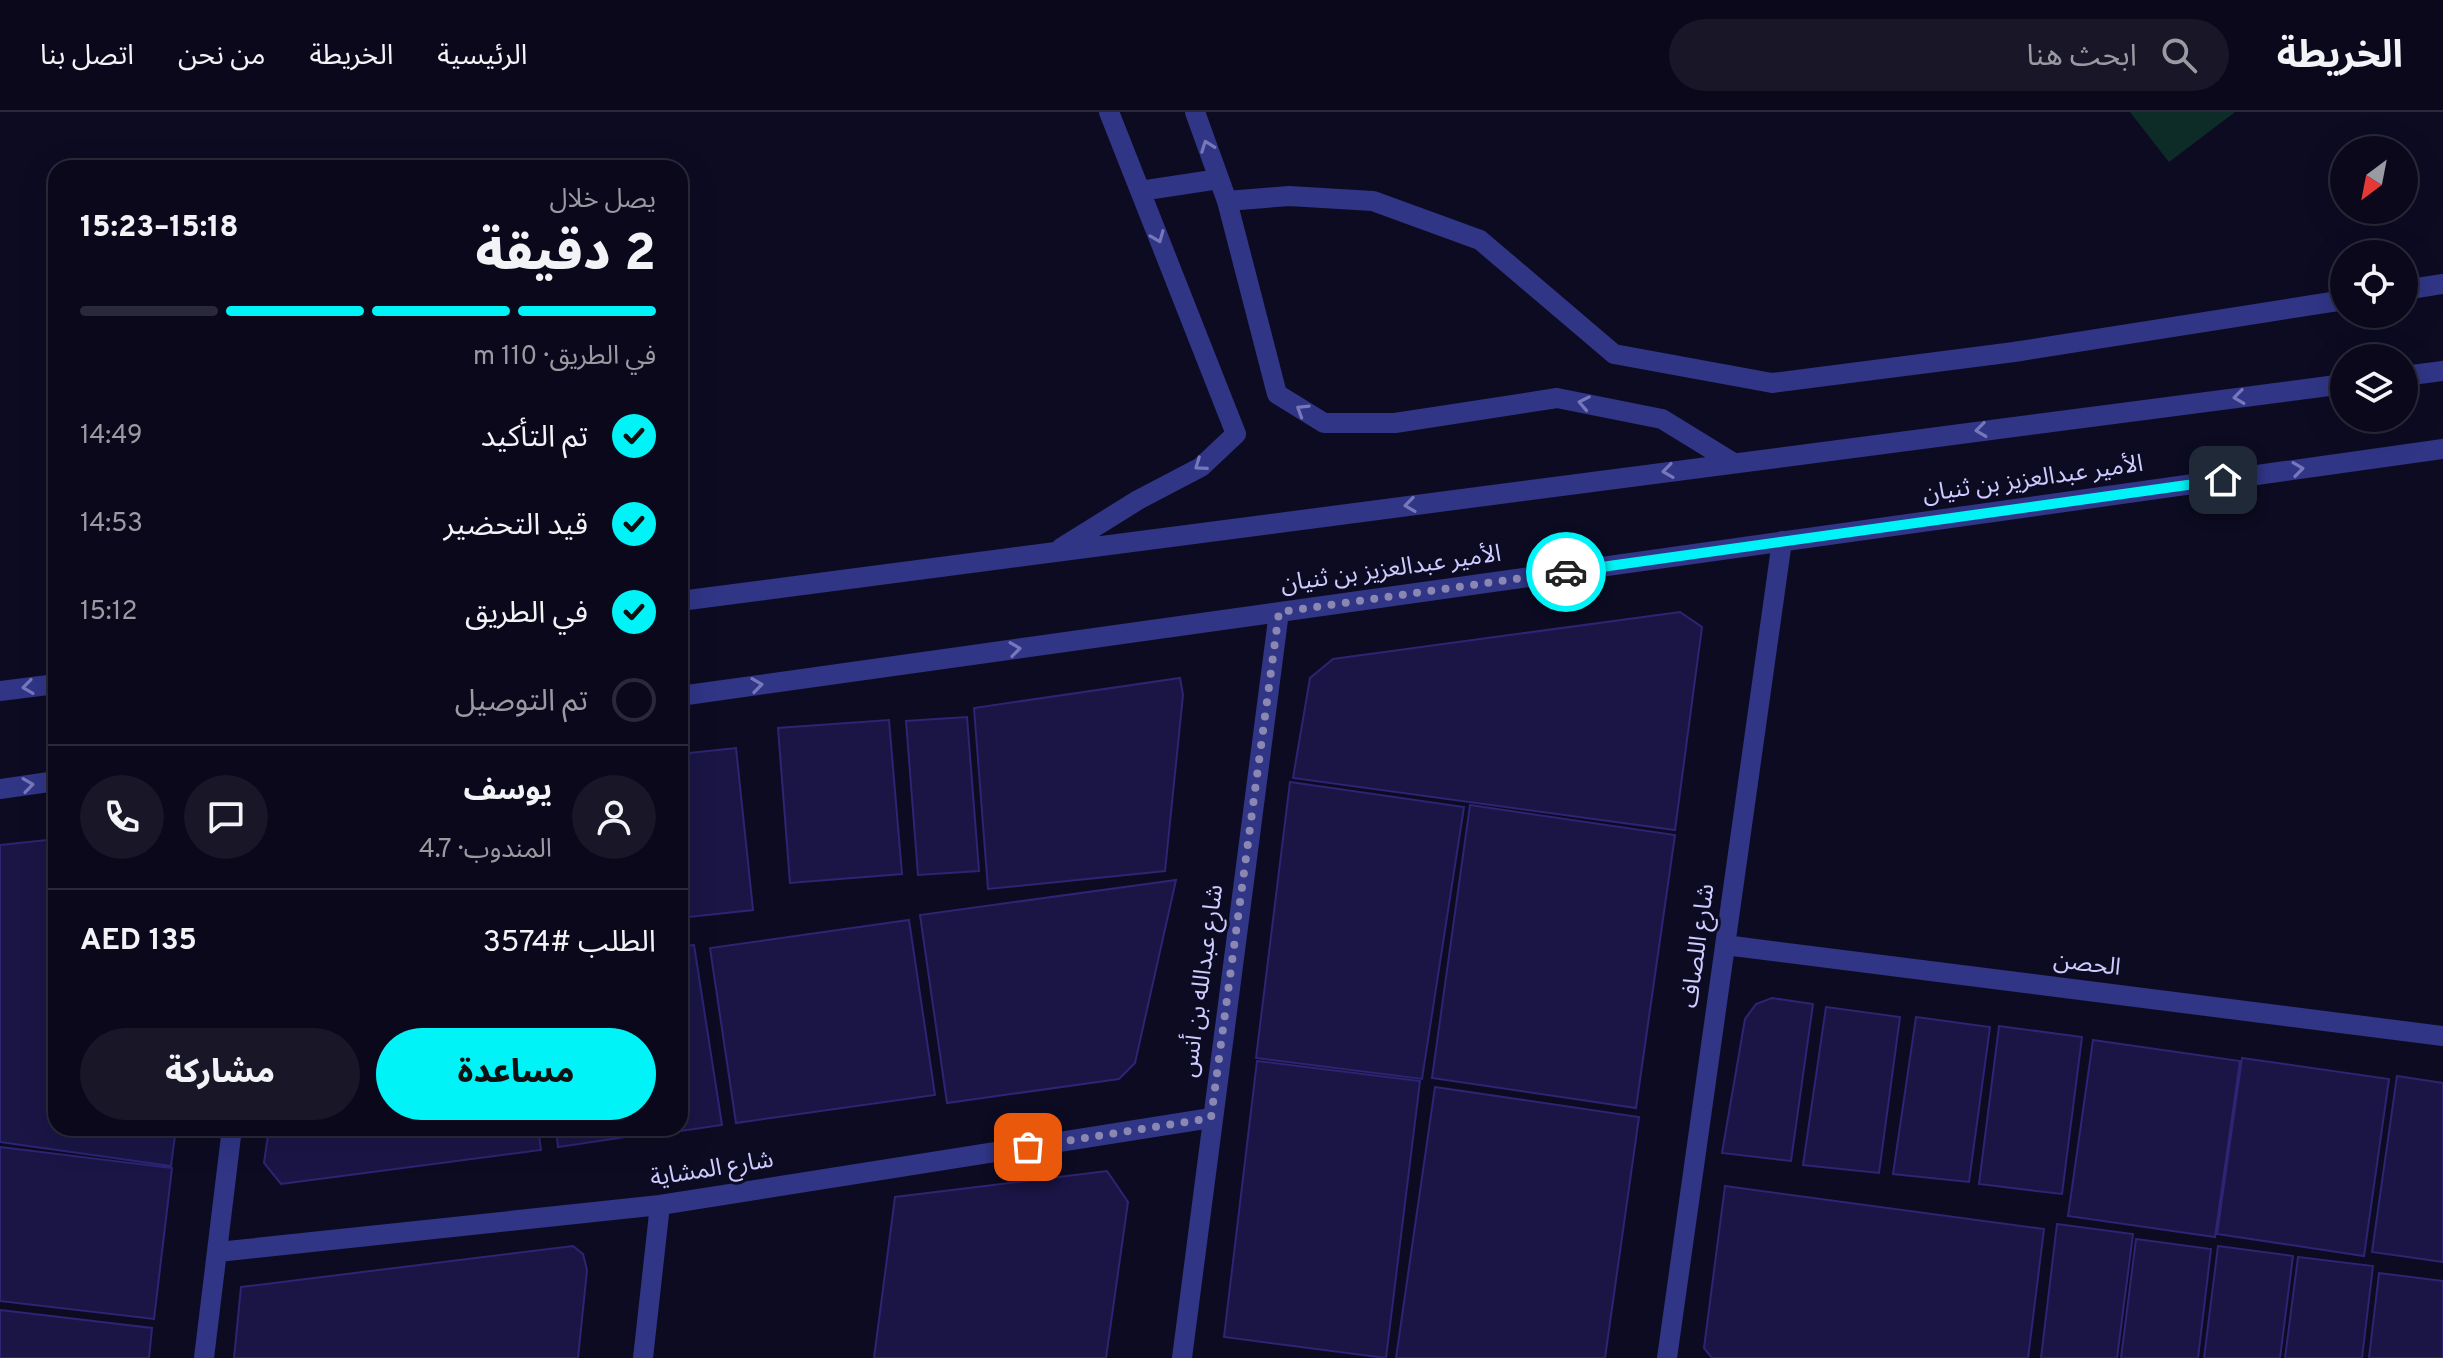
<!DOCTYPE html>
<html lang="ar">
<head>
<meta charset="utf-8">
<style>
  :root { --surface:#0a081a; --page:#181627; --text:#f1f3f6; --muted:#999aa2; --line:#2a2939; --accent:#00f3f6 }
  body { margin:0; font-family:Overpass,"Noto Sans Arabic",sans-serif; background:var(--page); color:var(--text); direction:rtl; height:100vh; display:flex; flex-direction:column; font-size:30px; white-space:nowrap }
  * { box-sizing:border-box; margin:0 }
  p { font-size:26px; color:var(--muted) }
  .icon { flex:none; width:44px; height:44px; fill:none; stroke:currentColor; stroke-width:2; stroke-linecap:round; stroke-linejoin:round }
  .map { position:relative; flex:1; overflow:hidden; direction:ltr }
  .drawer { position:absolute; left:48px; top:48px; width:640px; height:976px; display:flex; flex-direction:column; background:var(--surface); border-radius:24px; box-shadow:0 8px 32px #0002,0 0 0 2px var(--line); direction:rtl }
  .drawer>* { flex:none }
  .needle { width:52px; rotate:212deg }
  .tools { position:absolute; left:2330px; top:24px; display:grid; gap:16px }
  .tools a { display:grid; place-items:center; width:88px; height:88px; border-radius:50%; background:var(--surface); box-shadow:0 8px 32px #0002,0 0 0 2px var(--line); font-size:40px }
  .pin { position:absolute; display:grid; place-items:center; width:68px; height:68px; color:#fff; margin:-34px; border-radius:16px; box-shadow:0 4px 12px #0006 }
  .courier { position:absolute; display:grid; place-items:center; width:80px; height:80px; margin:-40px; border:6px solid #00f3f6; border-radius:50%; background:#fff; color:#222; box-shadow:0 2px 10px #0007 }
  .summary em { font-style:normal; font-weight:800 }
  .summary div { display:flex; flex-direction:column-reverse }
  .summary { display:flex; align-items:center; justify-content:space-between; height:136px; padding:0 32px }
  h1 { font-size:52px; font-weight:800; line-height:60px }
  .bar { display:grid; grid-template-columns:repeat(4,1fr); gap:12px 8px; align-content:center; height:96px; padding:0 32px }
  .bar i { height:10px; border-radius:6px; background:var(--line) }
  .bar .selected { background:var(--accent) }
  .bar p { grid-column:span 4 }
  .line { display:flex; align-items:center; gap:20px; padding:0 32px; border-top:2px solid var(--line) }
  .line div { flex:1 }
  .round { display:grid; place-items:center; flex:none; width:84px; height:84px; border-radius:42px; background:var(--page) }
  ol { padding:0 32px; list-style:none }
  li { display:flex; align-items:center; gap:24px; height:88px }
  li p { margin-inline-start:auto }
  li .icon { padding:8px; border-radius:50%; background:var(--accent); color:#111; stroke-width:4 }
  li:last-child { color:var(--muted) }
  li i { width:44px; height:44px; border:4px solid var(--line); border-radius:50% }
  .primary-button { display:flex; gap:16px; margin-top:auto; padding:16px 32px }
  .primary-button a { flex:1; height:92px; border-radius:48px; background:var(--accent); color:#111; font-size:32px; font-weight:800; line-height:92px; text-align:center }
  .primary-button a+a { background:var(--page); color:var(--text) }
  header { display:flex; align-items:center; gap:48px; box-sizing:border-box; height:112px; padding:0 40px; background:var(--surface); border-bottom:2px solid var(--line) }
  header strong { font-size:38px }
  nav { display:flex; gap:44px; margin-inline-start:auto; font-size:28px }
  .search { width:560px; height:72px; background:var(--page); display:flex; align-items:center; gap:20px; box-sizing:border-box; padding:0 28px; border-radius:44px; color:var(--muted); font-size:30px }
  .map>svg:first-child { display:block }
  .green { fill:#0d2c28 }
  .building { fill:#1a1545; stroke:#2d2473; stroke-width:2 }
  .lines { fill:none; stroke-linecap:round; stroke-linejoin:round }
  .lane { stroke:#303586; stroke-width:20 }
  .street { stroke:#303586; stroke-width:20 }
  .oneway { stroke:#7778bc }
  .done { stroke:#8a88b2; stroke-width:8; stroke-dasharray:0 14.4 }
  .route { stroke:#00f3f6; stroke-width:10 }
  .labels { text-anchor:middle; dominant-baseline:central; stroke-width:6; stroke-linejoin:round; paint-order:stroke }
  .street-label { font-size:24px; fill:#cdcbff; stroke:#0d0b22 }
</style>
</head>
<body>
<header>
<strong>الخريطة</strong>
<div class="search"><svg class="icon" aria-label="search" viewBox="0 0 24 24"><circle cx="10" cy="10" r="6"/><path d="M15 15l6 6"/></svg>ابحث هنا</div>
<nav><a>الرئيسية</a><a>الخريطة</a><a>من نحن</a><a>اتصل بنا</a></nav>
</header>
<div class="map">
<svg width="2443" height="1246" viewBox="0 0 2443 1246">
  <rect width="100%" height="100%" fill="#0d0b22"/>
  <path class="green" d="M2130,0H2235L2169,50Z"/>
  <path class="building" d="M1680,500L1702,515L1675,718L1293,666L1310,566L1333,547Z
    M1180,566L1183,583L1165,759L988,777L974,596Z
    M967,605L979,759L918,763L906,609Z
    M889,608L902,762L790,771L778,616Z
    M736,636L753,798L680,806V642Z
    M1290,670L1464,695L1422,967L1256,946Z
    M1470,693L1675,723L1636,996L1432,966Z
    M56,727V1016H176L171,1054L0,1030V733Z
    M1176,768L1135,951L1119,967L947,991L920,803Z
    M909,808L935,983L736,1011L710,836Z
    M694,833L722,1013L647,1024L645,1016H680V835Z
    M1772,886L1813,892L1791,1049L1722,1041L1745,907L1756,892Z
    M1826,895L1900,905L1879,1061L1803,1053Z
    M1916,905L1990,915L1969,1070L1893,1062Z
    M1999,914L2082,925L2062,1082L1979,1072Z
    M2093,928L2240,949L2215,1125L2068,1104Z
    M2242,946L2389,967L2364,1144L2217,1122Z
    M1257,949L1420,969L1386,1246L1224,1225Z
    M2397,964L2443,971V1150L2372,1140Z
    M1435,975L1639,1005L1605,1246H1396Z
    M269,1016H538L541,1038L281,1072L264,1051Z
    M556,1016H632L633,1024L558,1035Z
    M0,1035L172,1056L154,1207L0,1189Z
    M1107,1059L1128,1090L1106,1246H874L895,1085Z
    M1725,1074L2044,1117L2028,1246H1712L1704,1236Z
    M2057,1112L2133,1122L2117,1246H2041Z
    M2136,1127L2211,1137L2198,1246H2121Z
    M573,1134L583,1142L587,1158L578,1246H234L241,1175Z
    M2218,1134L2293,1144L2280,1246H2204Z
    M2298,1145L2373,1154L2362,1246H2285Z
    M2379,1161L2443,1169V1246H2369Z
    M0,1198L152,1216L149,1246H0Z"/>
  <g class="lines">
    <path class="lane" d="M1227,89L1289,84L1373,89L1480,128L1614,242L1772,271L2014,240L2344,188
      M2404,178L2443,172"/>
    <path class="street" d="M1195,0L1227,89L1277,282L1324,311H1395L1557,286L1662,307L1732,350
      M1140,79L1219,67
      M2404,264L2443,259
      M1061,436L1138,388L1201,355L1236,322L1109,0
      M680,489L2344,272
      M0,579L56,572
      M680,584L2443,337
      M0,677L56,669
      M1725,833L2443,924
      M218,1140L660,1093L1211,1006
      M204,1246L232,1016
      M643,1246L660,1093
      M1182,1246L1279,500
      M1667,1246L1782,429"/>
  </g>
  <defs><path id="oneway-chevron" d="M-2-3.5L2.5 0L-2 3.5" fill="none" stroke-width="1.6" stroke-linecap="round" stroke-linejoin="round" transform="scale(2)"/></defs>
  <g class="oneway">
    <use href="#oneway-chevron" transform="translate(1207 34) rotate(-110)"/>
    <use href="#oneway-chevron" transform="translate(1158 125) rotate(68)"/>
    <use href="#oneway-chevron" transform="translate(2239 285) rotate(173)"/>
    <use href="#oneway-chevron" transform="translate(1584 291) rotate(-169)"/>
    <use href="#oneway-chevron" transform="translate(1302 298) rotate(-148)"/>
    <use href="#oneway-chevron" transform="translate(1981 318) rotate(173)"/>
    <use href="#oneway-chevron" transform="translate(1200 353) rotate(145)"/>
    <use href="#oneway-chevron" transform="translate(2298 357) rotate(-8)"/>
    <use href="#oneway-chevron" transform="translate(1668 359) rotate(172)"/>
    <use href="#oneway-chevron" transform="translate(1410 393) rotate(172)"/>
    <use href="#oneway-chevron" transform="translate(1015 537) rotate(-8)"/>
    <use href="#oneway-chevron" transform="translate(757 573) rotate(-8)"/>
    <use href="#oneway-chevron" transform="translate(28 575) rotate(172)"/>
    <use href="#oneway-chevron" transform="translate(28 673) rotate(-8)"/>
  </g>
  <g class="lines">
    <path class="done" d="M1028,1035L1211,1006L1279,500L1566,460"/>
    <path class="route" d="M1566,460L2223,368"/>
  </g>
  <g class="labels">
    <g class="street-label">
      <text transform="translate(2033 368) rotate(-8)">الأمير عبدالعزيز بن ثنيان</text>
      <text transform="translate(1391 458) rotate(-8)">الأمير عبدالعزيز بن ثنيان</text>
      <text transform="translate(1699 834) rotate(-82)">شارع اللصاف</text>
      <text transform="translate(2087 853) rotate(7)">الحصن</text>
      <text transform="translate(1203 869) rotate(-82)">شارع عبدالله بن أنس</text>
      <text transform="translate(712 1058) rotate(-9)">شارع المشاية</text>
    </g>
  </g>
</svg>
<div class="tools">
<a><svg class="needle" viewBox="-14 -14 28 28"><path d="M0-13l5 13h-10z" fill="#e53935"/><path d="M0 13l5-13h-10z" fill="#999aa2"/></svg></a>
<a><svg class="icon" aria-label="locate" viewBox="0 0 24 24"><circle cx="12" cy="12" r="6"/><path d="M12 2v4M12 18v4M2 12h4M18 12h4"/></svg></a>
<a><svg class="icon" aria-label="layers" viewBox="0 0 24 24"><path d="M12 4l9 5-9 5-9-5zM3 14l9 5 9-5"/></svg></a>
</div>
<div class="pin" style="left:1028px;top:1035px;background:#ea580c"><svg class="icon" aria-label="bag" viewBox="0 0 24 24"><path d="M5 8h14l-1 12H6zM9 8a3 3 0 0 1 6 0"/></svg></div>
<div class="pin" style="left:2223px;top:368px;background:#1f2937"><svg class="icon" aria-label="home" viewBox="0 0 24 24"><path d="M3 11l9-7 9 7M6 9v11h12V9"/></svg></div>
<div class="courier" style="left:1566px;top:460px"><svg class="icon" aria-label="car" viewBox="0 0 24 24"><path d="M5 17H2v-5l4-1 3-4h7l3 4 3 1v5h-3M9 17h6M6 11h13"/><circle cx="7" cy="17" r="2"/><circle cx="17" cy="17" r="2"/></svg></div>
<section class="drawer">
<div class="summary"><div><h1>2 دقيقة</h1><p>يصل خلال</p></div><em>15:18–15:23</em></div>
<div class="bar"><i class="selected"></i><i class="selected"></i><i class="selected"></i><i></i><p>في الطريق · 110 m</p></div>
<ol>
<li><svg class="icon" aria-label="check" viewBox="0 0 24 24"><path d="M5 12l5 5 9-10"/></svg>تم التأكيد<p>14:49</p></li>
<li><svg class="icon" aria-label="check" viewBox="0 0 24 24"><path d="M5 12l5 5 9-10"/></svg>قيد التحضير<p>14:53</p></li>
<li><svg class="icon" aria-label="check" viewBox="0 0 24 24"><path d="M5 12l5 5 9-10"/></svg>في الطريق<p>15:12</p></li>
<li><i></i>تم التوصيل</li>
</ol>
<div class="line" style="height:144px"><a class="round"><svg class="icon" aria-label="person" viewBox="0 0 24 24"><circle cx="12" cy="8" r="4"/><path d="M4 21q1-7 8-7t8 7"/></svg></a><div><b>يوسف</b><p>المندوب · 4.7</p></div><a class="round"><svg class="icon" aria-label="chat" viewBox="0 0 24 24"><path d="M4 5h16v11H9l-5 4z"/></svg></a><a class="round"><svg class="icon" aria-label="phone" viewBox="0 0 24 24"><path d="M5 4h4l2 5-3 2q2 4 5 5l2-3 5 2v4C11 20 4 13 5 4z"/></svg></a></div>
<div class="line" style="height:104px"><div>الطلب #3574</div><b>AED 135</b></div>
<div class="primary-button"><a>مساعدة</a><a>مشاركة</a></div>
</section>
</div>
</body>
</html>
